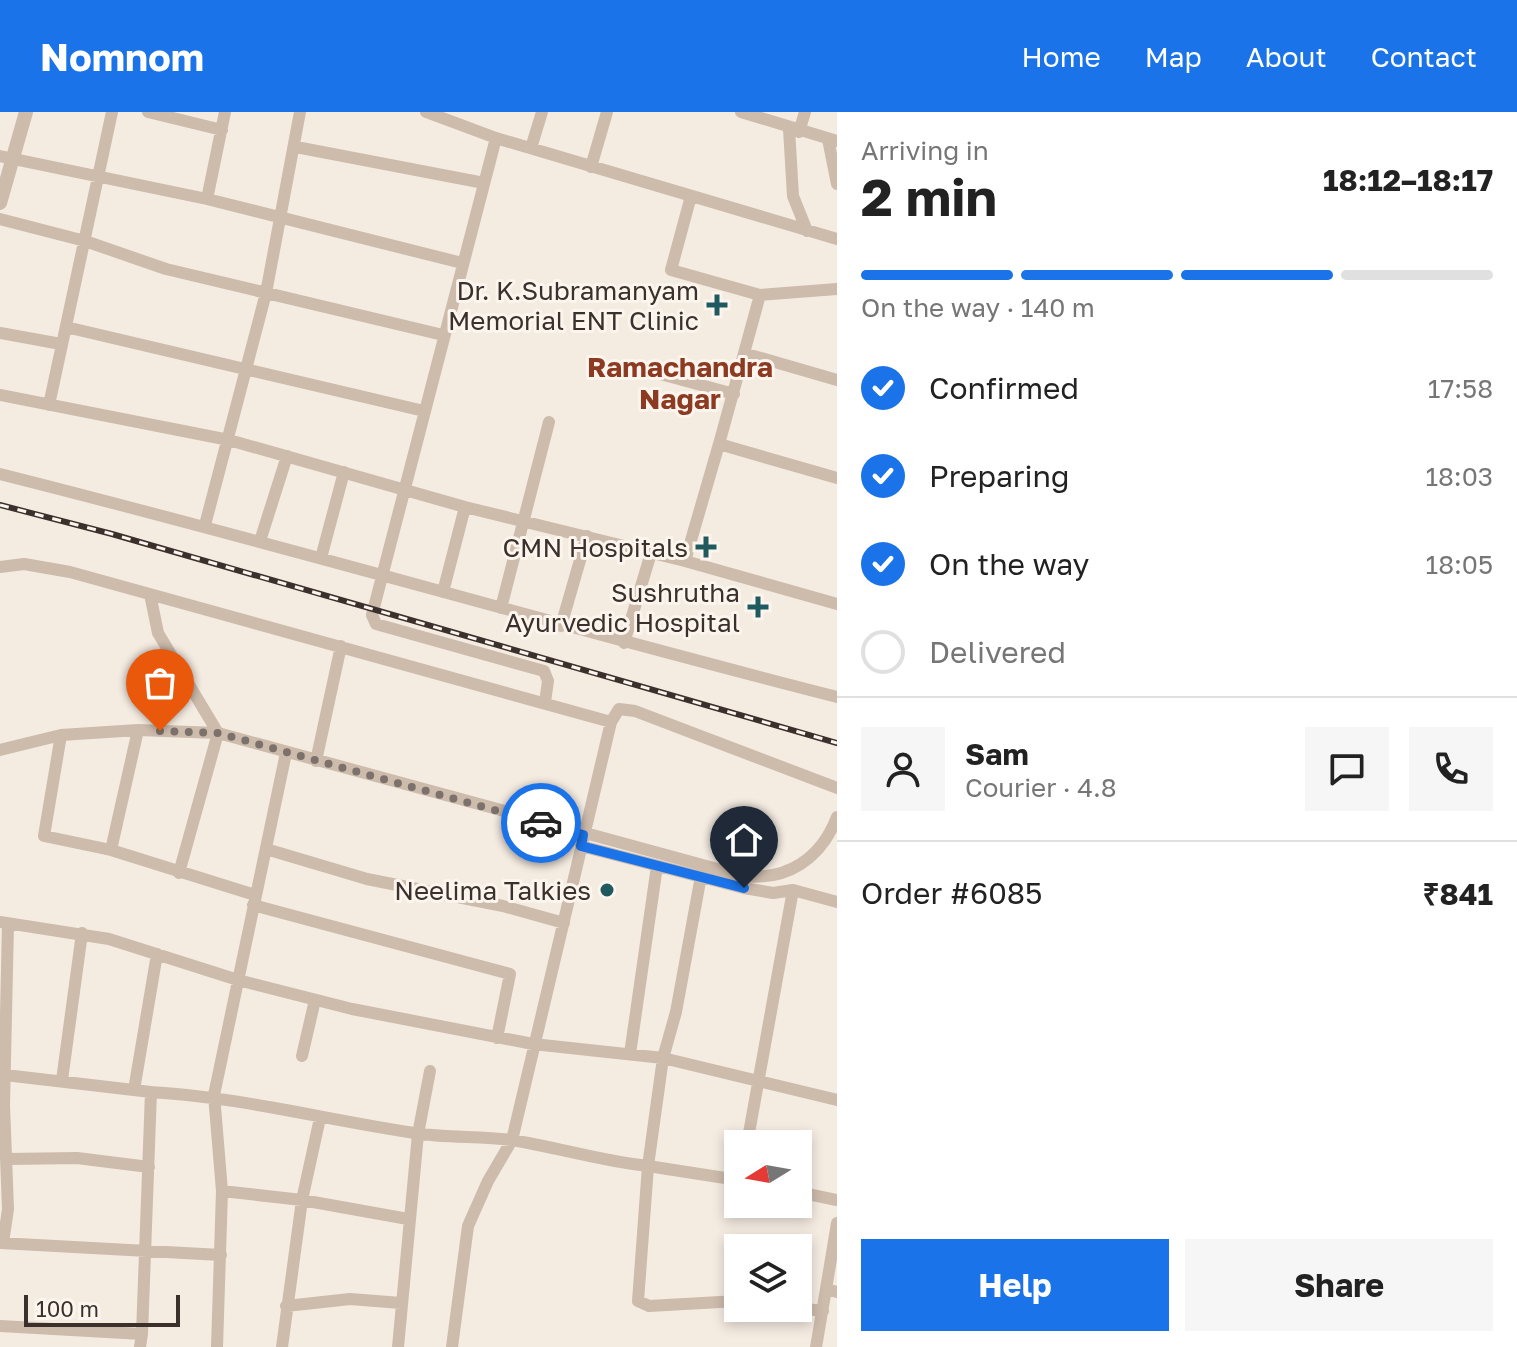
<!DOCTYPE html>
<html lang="en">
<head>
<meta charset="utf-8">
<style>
  :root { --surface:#fff; --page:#f6f6f6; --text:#222; --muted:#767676; --line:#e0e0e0; --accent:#1a73e8 }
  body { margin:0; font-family:"Golos Text",sans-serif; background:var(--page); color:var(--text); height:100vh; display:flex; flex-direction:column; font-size:30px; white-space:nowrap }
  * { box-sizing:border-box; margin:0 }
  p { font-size:26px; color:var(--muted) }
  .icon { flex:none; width:44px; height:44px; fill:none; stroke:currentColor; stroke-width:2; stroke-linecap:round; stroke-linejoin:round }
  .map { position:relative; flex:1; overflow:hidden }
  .drawer { display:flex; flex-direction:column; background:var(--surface); width:680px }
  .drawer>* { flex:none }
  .needle { width:52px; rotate:259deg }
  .buttons { position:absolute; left:724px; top:1018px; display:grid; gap:16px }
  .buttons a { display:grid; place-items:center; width:88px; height:88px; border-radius:0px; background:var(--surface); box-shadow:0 4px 12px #0003; font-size:40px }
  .scale { position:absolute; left:24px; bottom:20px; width:156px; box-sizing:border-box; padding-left:8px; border:4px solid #3b302b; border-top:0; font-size:22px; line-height:28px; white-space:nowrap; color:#3b302b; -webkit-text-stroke:6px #fbf5ee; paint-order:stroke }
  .pin { position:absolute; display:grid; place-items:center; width:68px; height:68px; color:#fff; margin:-82px -34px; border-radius:50% 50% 50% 0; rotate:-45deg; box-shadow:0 0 8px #0007 }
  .pin .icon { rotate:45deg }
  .courier { position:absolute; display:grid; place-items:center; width:80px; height:80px; margin:-40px; border:6px solid #1a73e8; border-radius:50%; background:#fff; color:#222; box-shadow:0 2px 10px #0007 }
  .overview em { font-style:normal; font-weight:700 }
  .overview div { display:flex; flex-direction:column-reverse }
  .overview { display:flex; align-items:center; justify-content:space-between; height:136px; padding:0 24px }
  h1 { font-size:52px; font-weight:700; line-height:60px }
  .bar { display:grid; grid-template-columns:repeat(4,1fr); gap:12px 8px; align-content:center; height:96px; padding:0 24px }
  .bar i { height:10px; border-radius:6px; background:var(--line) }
  .bar .active { background:var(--accent) }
  .bar p { grid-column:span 4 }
  .line { display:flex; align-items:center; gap:20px; padding:0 24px; border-top:2px solid var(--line) }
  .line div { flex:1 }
  .round { display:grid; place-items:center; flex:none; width:84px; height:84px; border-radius:0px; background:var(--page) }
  ol { padding:0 24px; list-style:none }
  li { display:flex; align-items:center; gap:24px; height:88px }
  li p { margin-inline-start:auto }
  li .icon { padding:8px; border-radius:50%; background:var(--accent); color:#fff; stroke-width:4 }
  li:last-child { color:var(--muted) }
  li i { width:44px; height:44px; border:4px solid var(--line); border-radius:50% }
  .primary-button { display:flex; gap:16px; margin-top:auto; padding:16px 24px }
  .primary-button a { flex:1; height:92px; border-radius:0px; background:var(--accent); color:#fff; font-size:32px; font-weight:700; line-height:92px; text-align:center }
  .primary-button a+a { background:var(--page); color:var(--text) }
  header { display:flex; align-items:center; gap:48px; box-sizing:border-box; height:112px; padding:0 40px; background:var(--accent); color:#fff }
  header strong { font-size:38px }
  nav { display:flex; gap:44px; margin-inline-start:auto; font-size:28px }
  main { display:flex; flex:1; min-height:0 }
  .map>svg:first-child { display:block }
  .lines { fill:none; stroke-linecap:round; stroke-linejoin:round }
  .minor { stroke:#cdbbac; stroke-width:12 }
  .tertiary { stroke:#cdbbac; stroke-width:14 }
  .rail-casing { stroke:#3b302b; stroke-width:6 }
  .rail { stroke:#fbf5ee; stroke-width:3; stroke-dasharray:9; stroke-linecap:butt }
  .done { stroke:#7c716b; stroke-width:8; stroke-dasharray:0 14.4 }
  .route { stroke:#1a73e8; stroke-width:10 }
  .poi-dot { fill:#1f5a5e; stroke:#fbf5ee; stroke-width:3 }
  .labels { text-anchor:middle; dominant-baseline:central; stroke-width:6; stroke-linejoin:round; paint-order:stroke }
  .poi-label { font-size:26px; fill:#3b302b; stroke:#fbf5ee; text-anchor:end }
  .neighbourhood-label { font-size:28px; font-weight:bold; fill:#8c3b22; stroke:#fbf5ee }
</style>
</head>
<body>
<header>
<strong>Nomnom</strong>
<nav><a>Home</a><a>Map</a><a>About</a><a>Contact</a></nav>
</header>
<main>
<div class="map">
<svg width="837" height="1235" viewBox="0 0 837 1235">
  <rect width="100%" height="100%" fill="#f4ebe1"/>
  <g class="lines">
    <path class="minor" d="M148,0L222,18
      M426,0L496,26L837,127
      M741,0L837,29
      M789,17L793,84L807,119
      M799,20L805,0
      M496,26L372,503L376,512L544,559L548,569L545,590
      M828,27L837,72
      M296,35L484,71
      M531,36L542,0
      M0,44L207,87L225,0
      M591,55L607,0
      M691,84L671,158L760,183
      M207,87L462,151
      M0,107L85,129L166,157L443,223
      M66,215L424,299
      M0,221L61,232
      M747,242L837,268
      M631,254L734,282
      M0,283L229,328L465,395L685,449L837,492
      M49,293L112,0
      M719,332L760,183L837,177
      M0,362C280,432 557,514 837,585
      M205,413L266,181L300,0
      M260,429L287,344
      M321,446L344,360
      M685,449L719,332L837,366
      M0,455L24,452L70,460L611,610
      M443,480L465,395
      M150,482L158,521L218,621L179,761
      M501,496L549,310
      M561,514L587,424
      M624,531L651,441
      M61,623L44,724L111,738L255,783
      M0,638L61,623L138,618L218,621L743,764C787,769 821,747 837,705
      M316,649L341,534
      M581,734L744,776L773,781L793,778L837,790
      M266,737L367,767L503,794L564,811
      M111,738L138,618
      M253,793L510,862L497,926
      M0,810L109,827L238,868L352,897L533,932L663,946L837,988
      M630,942L657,754
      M302,944L315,888
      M5,963L151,980
      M62,968L82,821
      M134,978L157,842
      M747,1032L793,778
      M8,1047L77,1046L149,1055
      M738,1068L648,1054L638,1189L649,1194L738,1189
      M222,1079L302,1088L408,1107
      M798,1080L837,1088
      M837,1111L826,1177L837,1180
      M0,1131L221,1143
      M3,1131L8,1097L4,993L8,812
      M286,1194L350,1187L401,1191
      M798,1196L823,1199
      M0,1214L142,1222L140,1235
      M142,1222L151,980C240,985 326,1008 414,1021C446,1026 479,1024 511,1028C557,1035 600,1049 648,1054L663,946L676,900L701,764
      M217,1235L222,1079L214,983L286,641
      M282,1235L302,1088L320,1006
      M398,1235L418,1022L430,959
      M452,1235L468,1114L488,1069L512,1028L611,610L619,597L635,599L837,676
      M816,1235L826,1177"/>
    <path class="tertiary" d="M0,91L26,0"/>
    <defs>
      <path id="rail" d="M0,393L112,422L837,631"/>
    </defs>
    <use href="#rail" class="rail-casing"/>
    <use href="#rail" class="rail"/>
  </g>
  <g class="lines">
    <path class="done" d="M160,619L218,621L541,711"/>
    <path class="route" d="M541,711L583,723L581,734L744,776"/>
  </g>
  <g class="poi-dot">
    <path d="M713 181h8v8h8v8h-8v8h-8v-8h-8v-8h8z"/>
    <path d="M702 423h8v8h8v8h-8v8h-8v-8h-8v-8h8z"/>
    <path d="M754 483h8v8h8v8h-8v8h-8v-8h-8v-8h8z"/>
    <circle cx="607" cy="778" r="8"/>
  </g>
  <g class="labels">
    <g class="poi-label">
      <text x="699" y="178">Dr. K.Subramanyam<tspan x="699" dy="30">Memorial ENT Clinic</tspan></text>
      <text x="688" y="435">CMN Hospitals</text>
      <text x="740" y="480">Sushrutha<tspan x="740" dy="30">Ayurvedic Hospital</tspan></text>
      <text x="591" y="778">Neelima Talkies</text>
    </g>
    <g class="neighbourhood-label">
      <text x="680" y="254">Ramachandra<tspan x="680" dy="32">Nagar</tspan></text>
    </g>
  </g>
</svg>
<div class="buttons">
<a><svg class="needle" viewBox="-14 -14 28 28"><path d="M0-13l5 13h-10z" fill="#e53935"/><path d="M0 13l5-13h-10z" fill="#767676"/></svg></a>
<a><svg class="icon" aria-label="layers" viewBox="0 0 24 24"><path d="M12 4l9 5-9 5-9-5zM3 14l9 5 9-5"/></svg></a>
</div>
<div class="scale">100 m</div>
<div class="pin" style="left:160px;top:619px;background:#ea580c"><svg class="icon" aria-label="bag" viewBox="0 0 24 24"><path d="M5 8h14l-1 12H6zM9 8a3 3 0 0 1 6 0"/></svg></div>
<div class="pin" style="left:744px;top:776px;background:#1f2937"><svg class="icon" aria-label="home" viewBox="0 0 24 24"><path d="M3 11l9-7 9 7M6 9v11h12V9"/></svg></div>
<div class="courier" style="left:541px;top:711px"><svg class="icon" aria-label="car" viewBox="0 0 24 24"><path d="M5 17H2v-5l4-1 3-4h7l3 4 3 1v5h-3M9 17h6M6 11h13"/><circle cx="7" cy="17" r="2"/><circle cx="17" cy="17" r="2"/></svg></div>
</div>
<section class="drawer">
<div class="overview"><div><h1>2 min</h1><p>Arriving in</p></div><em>18:12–18:17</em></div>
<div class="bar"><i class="active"></i><i class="active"></i><i class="active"></i><i></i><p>On the way · 140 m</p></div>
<ol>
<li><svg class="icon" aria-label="check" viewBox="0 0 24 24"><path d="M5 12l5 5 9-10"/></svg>Confirmed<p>17:58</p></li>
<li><svg class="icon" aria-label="check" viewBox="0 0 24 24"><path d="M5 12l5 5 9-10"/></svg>Preparing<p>18:03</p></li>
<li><svg class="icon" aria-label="check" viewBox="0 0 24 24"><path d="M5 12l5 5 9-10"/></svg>On the way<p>18:05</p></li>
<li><i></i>Delivered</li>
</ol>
<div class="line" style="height:144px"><a class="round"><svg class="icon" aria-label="person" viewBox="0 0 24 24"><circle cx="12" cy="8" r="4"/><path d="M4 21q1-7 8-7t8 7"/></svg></a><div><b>Sam</b><p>Courier · 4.8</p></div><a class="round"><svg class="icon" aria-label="chat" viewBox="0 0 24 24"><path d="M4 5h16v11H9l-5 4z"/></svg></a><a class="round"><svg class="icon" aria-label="phone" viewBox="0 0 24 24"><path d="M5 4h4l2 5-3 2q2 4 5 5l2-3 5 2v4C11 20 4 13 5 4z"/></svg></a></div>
<div class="line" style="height:104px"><div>Order #6085</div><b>₹841</b></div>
<div class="primary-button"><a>Help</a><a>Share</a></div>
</section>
</main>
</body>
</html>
